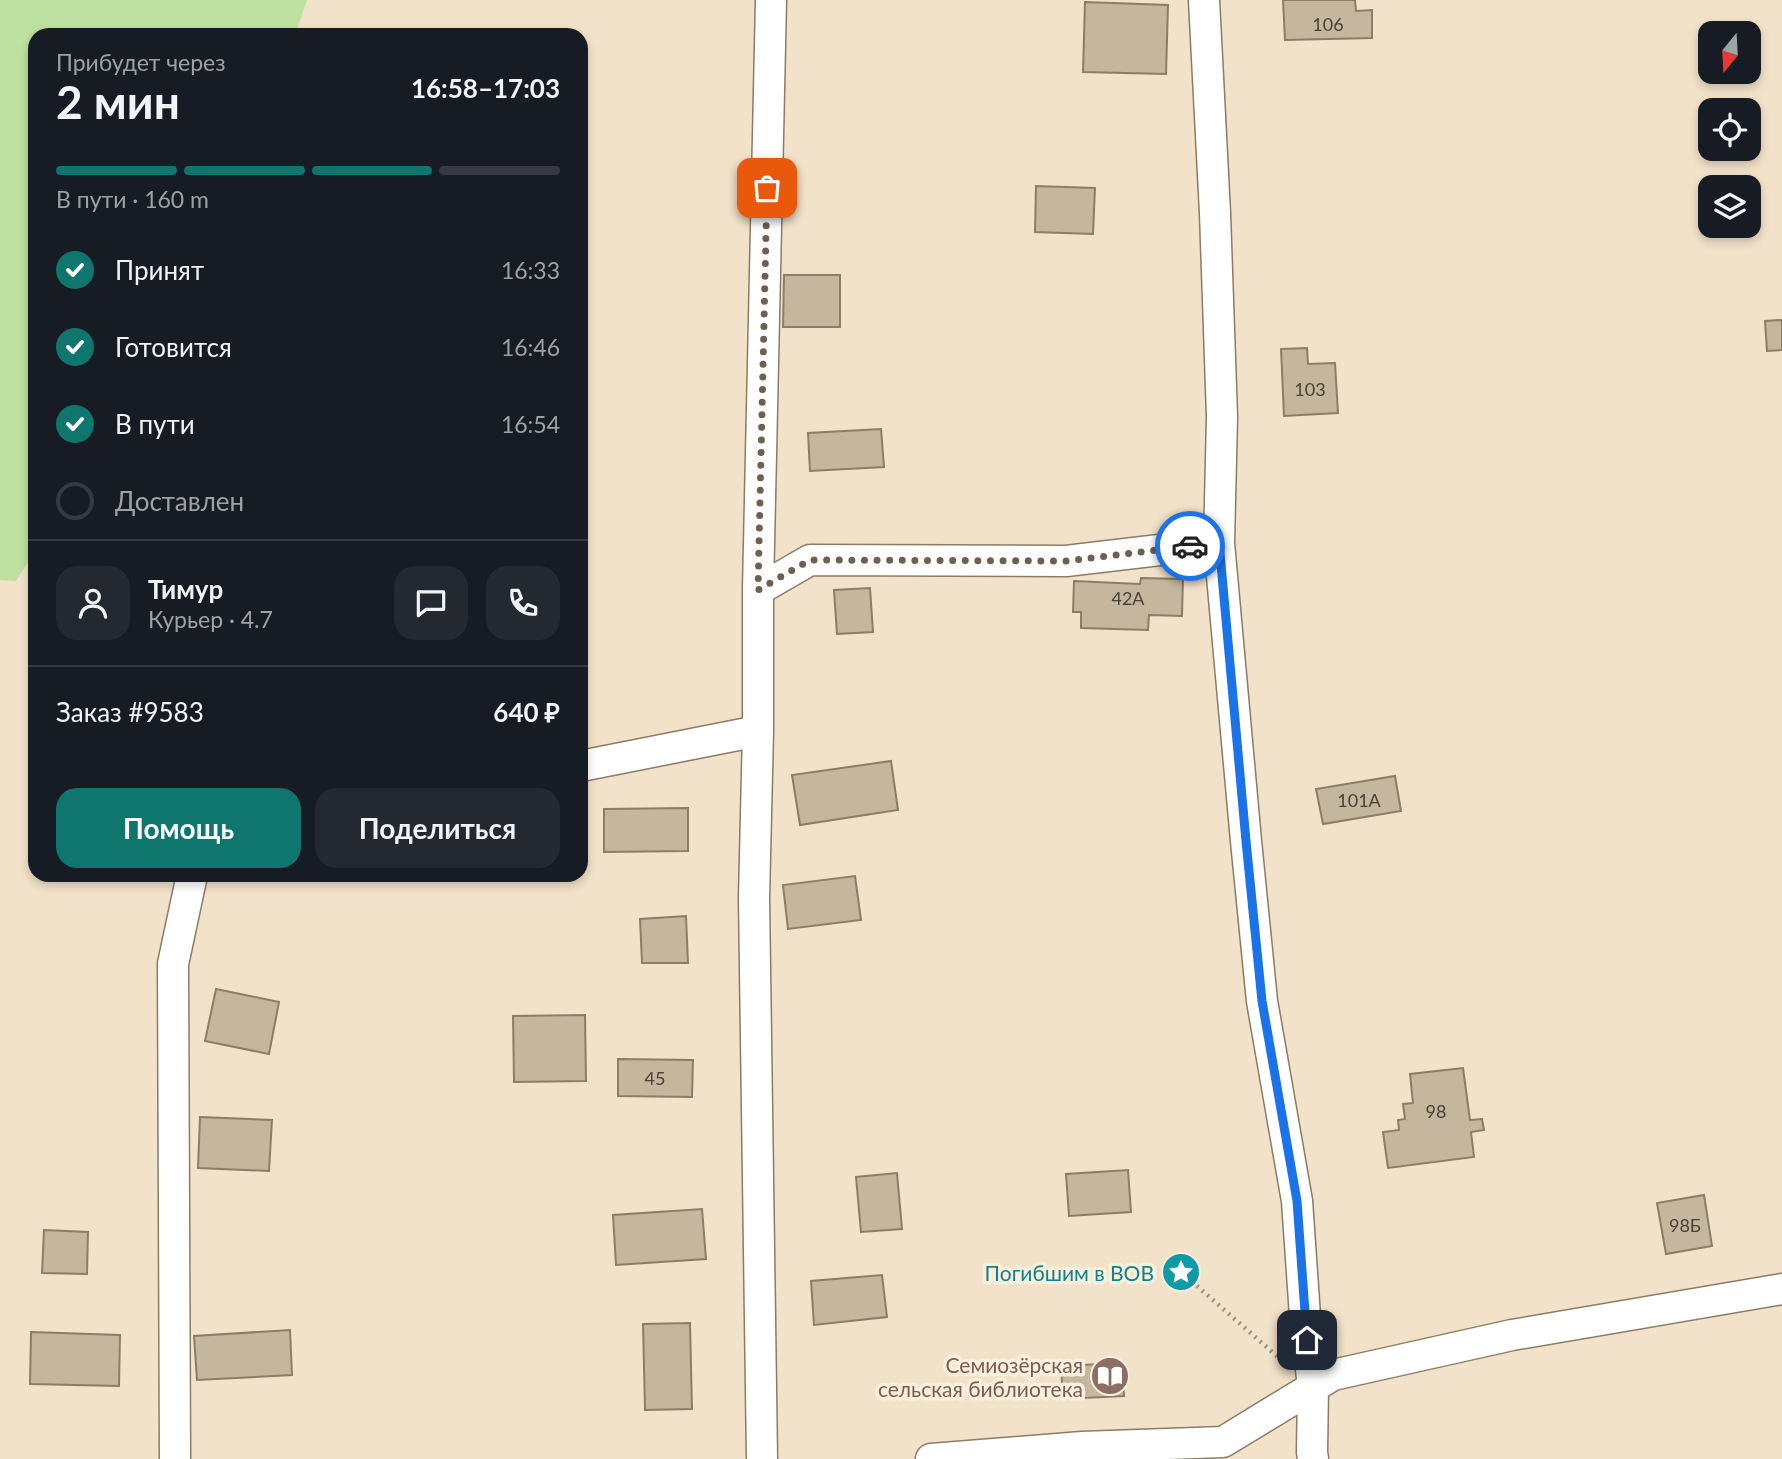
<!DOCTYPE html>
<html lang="ru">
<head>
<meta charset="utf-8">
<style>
  :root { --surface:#171b24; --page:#242831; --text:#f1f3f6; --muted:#9ea1a6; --line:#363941; --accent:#0f766e }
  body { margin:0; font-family:Lato,sans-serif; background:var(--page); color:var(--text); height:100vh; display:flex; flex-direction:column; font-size:26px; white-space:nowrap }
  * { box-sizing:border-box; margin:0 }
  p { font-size:23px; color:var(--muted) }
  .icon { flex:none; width:38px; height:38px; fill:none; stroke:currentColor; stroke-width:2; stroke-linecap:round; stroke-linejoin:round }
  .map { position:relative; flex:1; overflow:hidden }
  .side { position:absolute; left:28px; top:28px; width:560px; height:854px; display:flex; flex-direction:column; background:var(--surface); border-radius:21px; box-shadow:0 4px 10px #0003 }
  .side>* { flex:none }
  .needle { width:46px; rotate:198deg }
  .controls { position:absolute; left:1698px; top:21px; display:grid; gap:14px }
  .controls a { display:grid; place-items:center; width:63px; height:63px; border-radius:14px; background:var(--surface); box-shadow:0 4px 10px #0003; font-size:35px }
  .pin { position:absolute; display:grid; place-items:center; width:60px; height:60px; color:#fff; margin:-30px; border-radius:14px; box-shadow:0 4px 10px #0006 }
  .courier { position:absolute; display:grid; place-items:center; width:70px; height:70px; margin:-35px; border:5px solid #1a73e8; border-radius:50%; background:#fff; color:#222; box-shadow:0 2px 9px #0007 }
  .head em { font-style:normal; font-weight:700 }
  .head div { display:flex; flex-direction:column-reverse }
  .head { display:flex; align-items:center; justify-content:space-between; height:119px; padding:0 28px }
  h1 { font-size:46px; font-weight:700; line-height:52px }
  .bar { display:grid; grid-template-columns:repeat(4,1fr); gap:10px 7px; align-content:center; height:84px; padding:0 28px }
  .bar i { height:9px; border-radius:5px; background:var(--line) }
  .bar .active { background:var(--accent) }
  .bar p { grid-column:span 4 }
  .line { display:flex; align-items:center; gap:18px; padding:0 28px; border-top:2px solid var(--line) }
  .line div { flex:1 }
  .round { display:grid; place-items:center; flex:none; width:74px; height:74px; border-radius:21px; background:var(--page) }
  ol { padding:0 28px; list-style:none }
  li { display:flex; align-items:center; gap:21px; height:77px }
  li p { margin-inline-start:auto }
  li .icon { padding:7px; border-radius:50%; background:var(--accent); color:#fff; stroke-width:4 }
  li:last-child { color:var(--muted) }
  li i { width:38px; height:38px; border:4px solid var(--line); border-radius:50% }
  .cta { display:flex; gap:14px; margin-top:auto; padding:14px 28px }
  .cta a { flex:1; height:80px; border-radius:21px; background:var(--accent); color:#fff; font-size:28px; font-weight:700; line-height:80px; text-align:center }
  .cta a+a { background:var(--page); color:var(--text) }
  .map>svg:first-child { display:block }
  .green { fill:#bee0a0 }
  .building { fill:#c5b69e; stroke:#8b7d67; stroke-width:2 }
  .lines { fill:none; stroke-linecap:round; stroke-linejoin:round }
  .minor-casing { stroke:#8a7c66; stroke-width:33 }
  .path { stroke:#9b8f7d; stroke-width:4.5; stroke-dasharray:2 5; stroke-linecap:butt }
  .minor { stroke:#fff; stroke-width:30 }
  .done { stroke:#6b6153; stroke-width:7; stroke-dasharray:0 12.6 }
  .route { stroke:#1a73e8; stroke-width:9 }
  .labels { text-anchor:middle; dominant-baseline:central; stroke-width:7; stroke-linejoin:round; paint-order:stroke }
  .number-label { font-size:18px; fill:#4b4236 }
  .culture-label { font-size:21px; fill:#0d838f; stroke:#fcefdc; text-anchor:end }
  .education-label { font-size:21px; fill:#785e54; stroke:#fcefdc; text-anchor:end }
</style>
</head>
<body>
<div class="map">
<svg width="1782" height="1459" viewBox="0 0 1782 1459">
  <rect width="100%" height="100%" fill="#f2e2c9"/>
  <path class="green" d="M0,0H307L295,35H35V551L16,581L0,580Z"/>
  <path class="building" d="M1283,0H1355L1356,11L1372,10V38L1285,40Z
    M1085,2L1168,5L1166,74L1083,72Z
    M1036,186L1095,188L1093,234L1035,232Z
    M784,275H840V327H783Z
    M1782,320V350L1767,351L1765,321Z
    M1307,348L1308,364L1335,363L1338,413L1284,416L1281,349Z
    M881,429L884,467L810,471L808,433Z
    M1141,578L1183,579L1182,616L1149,615L1148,630L1081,628V612H1073L1074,581L1140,584Z
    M870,588L873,632L837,634L834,590Z
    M891,761L898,810L800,825L792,775Z
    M1395,776L1401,811L1323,824L1316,789Z
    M688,808V851L604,852V809Z
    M855,876L861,920L788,929L783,885Z
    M686,916L688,963H642L640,919Z
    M216,989L279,1002L269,1054L205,1041Z
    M585,1015L586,1081L514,1082L513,1016Z
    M618,1059L693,1060L692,1097L618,1096Z
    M1463,1068L1470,1120L1482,1119L1484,1130L1471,1132L1474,1157L1388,1168L1383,1132L1399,1130L1398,1120L1405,1119L1403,1104L1413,1103L1410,1074Z
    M200,1117L272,1120L269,1171L198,1168Z
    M1128,1170L1131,1212L1069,1216L1066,1174Z
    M897,1173L902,1229L861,1232L856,1177Z
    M1704,1195L1712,1246L1666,1254L1657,1203Z
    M702,1209L706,1259L616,1265L613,1215Z
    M44,1230L88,1232L87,1274L42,1273Z
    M882,1275L887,1317L814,1325L811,1281Z
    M690,1323L692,1409L645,1410L643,1324Z
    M290,1330L292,1375L197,1380L194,1336Z
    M31,1332L120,1335L119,1386L30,1384Z
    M1122,1363L1124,1396L1063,1399L1061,1366Z"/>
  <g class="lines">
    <defs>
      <path id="minor" d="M1204,0L1215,213L1222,417L1219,543L1246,841L1262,1001L1297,1201L1305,1316L1313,1387L1312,1452L1313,1459
        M758,590L810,560L1066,561L1219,543
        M581,766L758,731
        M175,1459L173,964L192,875
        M762,1459L754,898L758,731V590L771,0
        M931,1459L1082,1447L1223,1442L1333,1375L1512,1335L1782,1289"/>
    </defs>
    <use href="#minor" class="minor-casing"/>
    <path class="path" d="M1181,1272L1278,1357"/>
    <use href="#minor" class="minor"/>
  </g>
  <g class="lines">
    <path class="done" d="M767,188L758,590L810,560L1066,561L1190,546"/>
    <path class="route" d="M1190,546L1219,542L1246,841L1262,1001L1297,1201L1307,1340"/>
  </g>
  <defs>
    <symbol id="sight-disc" viewBox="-11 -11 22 22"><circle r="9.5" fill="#0f9aa8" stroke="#fcefdc"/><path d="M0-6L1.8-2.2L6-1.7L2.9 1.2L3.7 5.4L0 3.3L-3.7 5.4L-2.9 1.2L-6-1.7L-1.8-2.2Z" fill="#fff"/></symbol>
    <symbol id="library-disc" viewBox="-11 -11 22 22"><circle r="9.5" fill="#8d6e63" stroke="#fcefdc"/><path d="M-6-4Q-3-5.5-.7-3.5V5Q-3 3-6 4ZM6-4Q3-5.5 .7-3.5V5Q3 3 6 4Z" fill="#fff"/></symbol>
  </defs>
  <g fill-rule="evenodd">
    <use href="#sight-disc" x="1159" y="1250" width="44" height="44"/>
    <use href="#library-disc" x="1088" y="1354" width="44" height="44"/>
  </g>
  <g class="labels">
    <g class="number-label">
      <text x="1328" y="24">106</text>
      <text x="1310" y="389">103</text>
      <text x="1128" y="598">42А</text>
      <text x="1359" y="800">101А</text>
      <text x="655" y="1078">45</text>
      <text x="1436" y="1111">98</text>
      <text x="1685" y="1225">98Б</text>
    </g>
    <g class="culture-label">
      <text x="1154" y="1272">Погибшим в ВОВ</text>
    </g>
    <g class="education-label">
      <text x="1083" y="1364">Семиозёрская<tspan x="1083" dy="24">сельская библиотека</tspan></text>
    </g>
  </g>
</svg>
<div class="controls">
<a><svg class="needle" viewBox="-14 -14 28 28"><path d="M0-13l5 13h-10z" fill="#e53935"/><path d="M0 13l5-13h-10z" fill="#9ea1a6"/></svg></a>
<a><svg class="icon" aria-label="locate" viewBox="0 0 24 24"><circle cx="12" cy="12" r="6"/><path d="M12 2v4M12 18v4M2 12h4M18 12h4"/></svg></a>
<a><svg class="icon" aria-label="layers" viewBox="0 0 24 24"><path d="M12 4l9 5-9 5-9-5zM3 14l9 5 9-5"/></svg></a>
</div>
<div class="pin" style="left:767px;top:188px;background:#ea580c"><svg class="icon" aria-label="bag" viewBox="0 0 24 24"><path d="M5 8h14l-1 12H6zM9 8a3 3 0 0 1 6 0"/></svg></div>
<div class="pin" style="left:1307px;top:1340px;background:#1f2937"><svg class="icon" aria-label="home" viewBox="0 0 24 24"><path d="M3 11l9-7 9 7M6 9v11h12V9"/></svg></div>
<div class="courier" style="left:1190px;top:546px"><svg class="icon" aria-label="car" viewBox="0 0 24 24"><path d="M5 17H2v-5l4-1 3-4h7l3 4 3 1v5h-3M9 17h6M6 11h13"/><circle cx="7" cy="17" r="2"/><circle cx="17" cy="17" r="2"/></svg></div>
<section class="side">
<div class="head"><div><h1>2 мин</h1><p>Прибудет через</p></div><em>16:58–17:03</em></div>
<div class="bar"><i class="active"></i><i class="active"></i><i class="active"></i><i></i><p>В пути · 160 m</p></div>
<ol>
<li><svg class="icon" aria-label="check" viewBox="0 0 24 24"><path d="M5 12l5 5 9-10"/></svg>Принят<p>16:33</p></li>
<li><svg class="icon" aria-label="check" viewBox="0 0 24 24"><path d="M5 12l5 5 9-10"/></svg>Готовится<p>16:46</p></li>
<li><svg class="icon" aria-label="check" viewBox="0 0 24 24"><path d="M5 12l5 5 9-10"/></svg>В пути<p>16:54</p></li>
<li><i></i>Доставлен</li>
</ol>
<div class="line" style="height:126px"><a class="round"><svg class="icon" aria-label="person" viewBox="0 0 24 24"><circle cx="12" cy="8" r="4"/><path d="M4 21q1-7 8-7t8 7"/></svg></a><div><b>Тимур</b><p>Курьер · 4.7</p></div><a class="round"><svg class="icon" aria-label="chat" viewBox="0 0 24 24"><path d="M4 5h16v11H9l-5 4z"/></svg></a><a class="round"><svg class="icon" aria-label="phone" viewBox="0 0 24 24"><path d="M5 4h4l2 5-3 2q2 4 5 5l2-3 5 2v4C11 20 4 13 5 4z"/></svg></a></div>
<div class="line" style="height:91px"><div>Заказ #9583</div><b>640 ₽</b></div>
<div class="cta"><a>Помощь</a><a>Поделиться</a></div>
</section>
</div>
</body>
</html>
